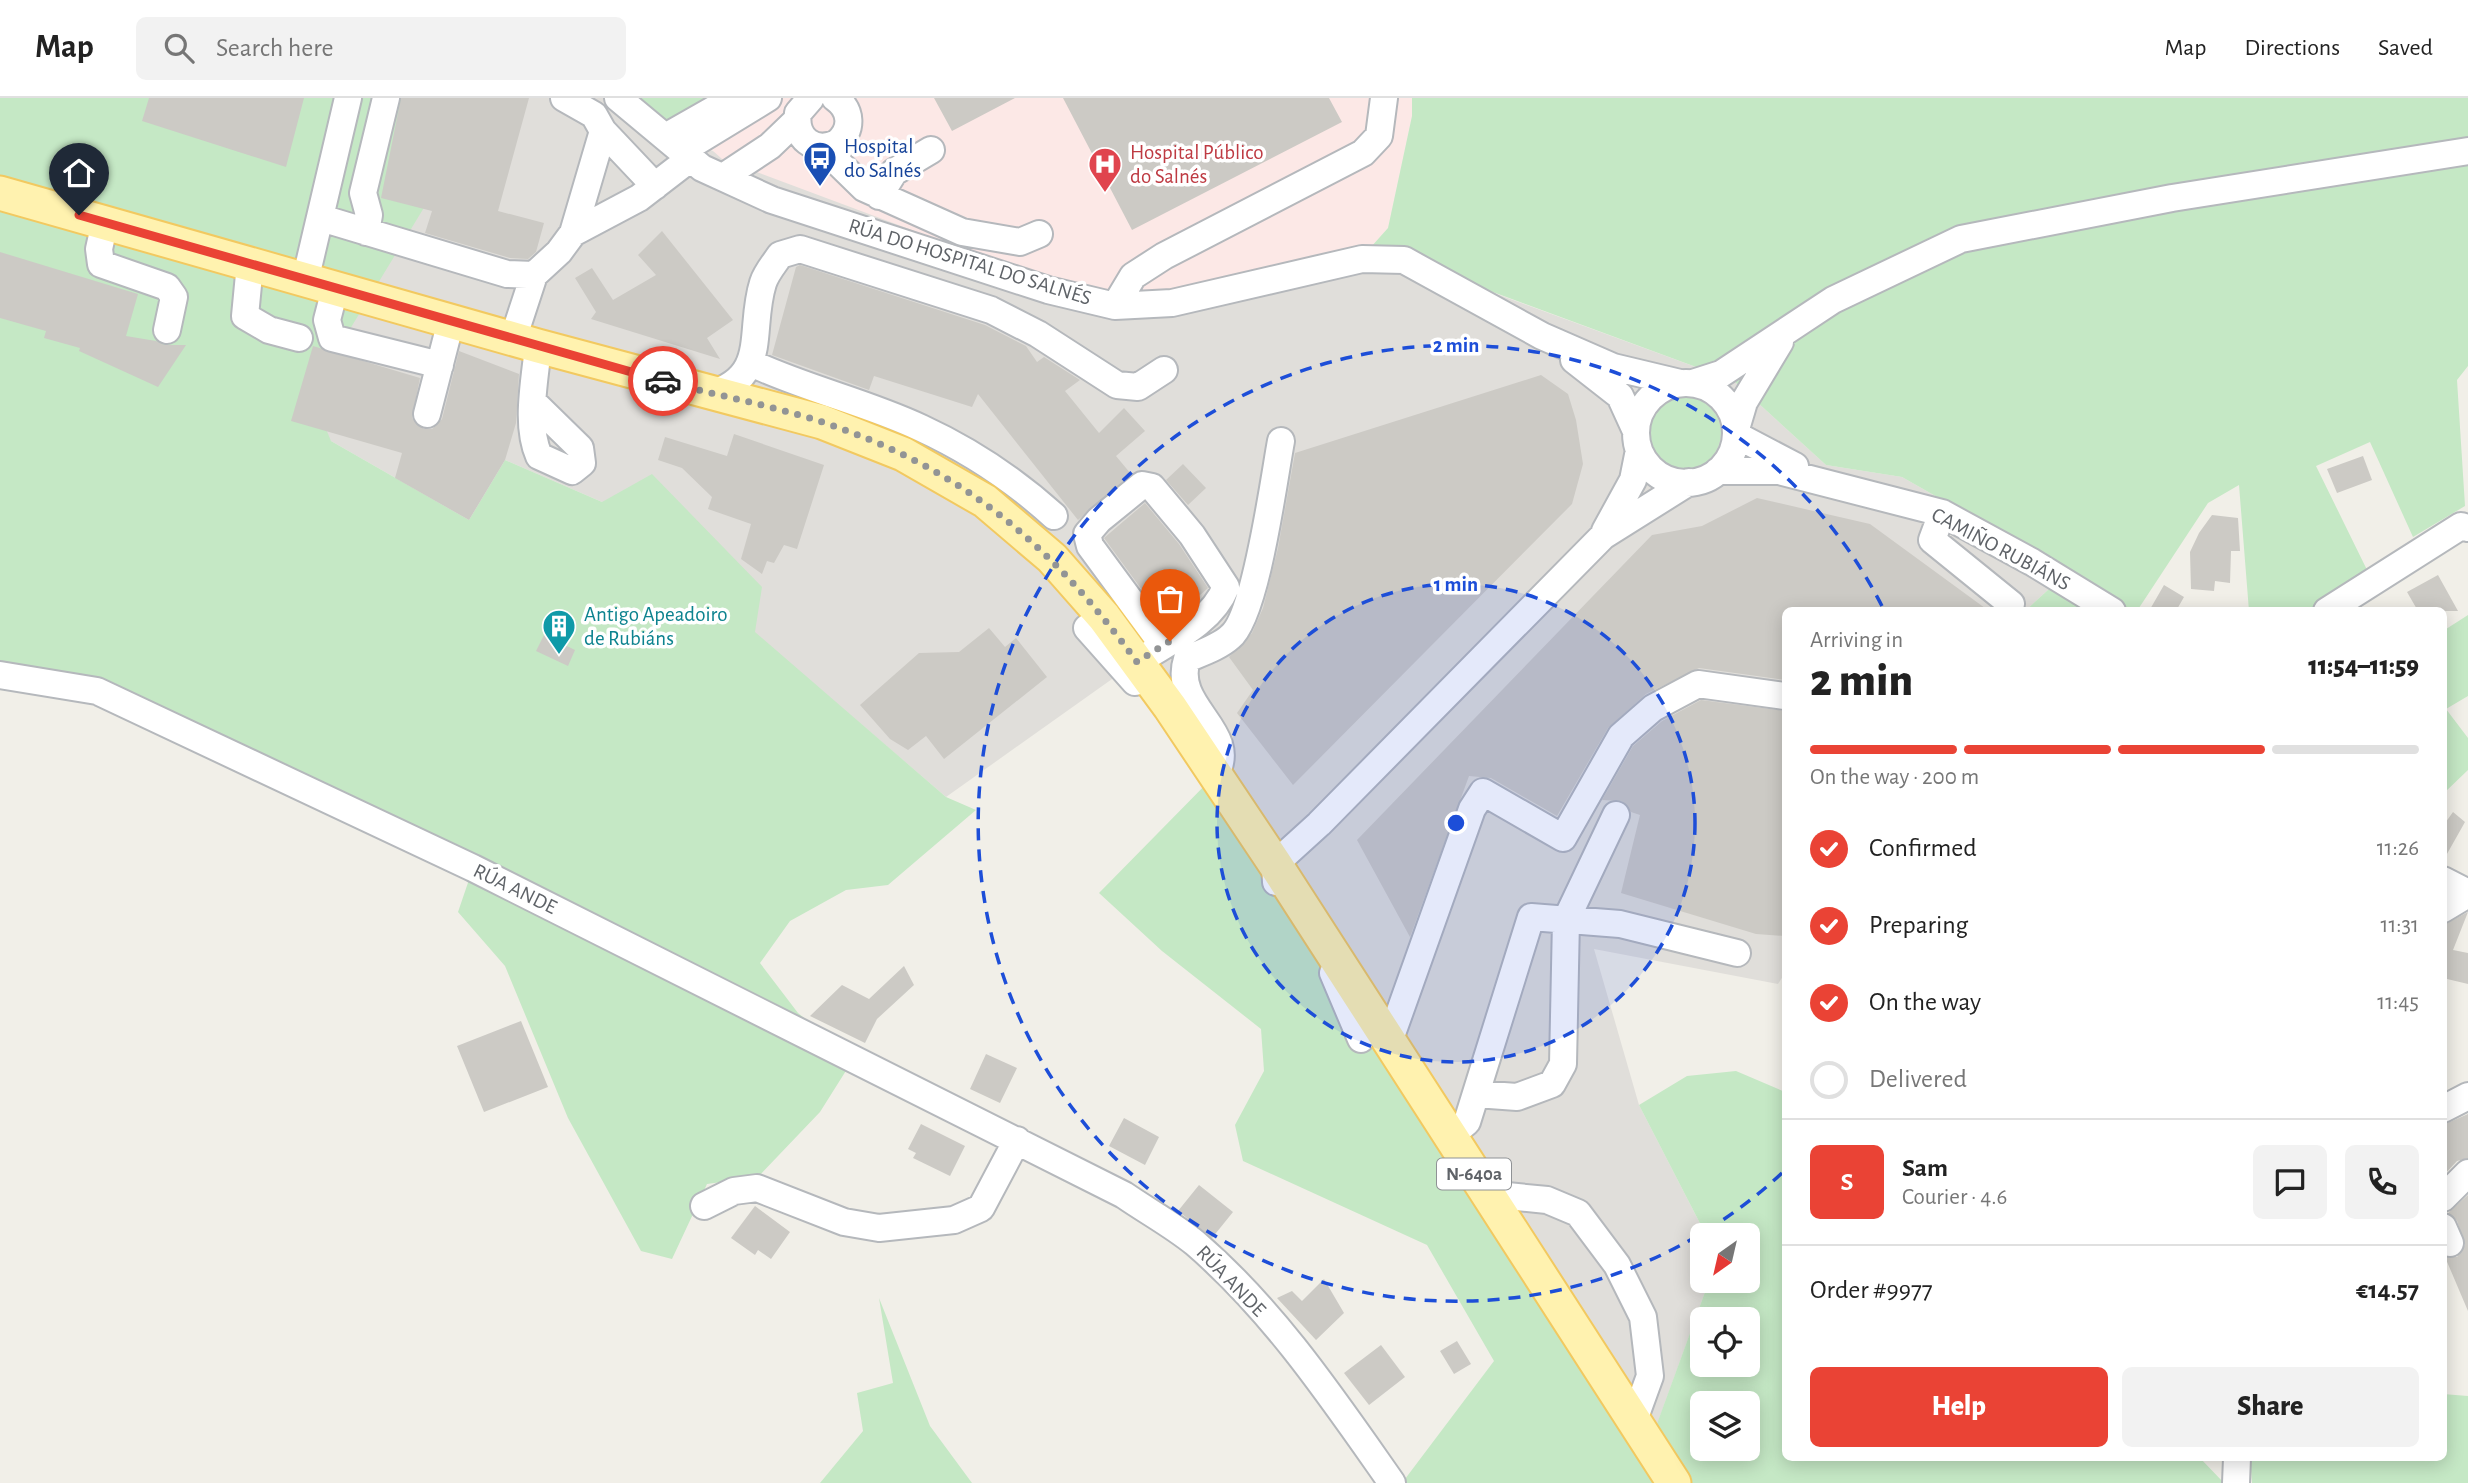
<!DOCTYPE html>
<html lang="en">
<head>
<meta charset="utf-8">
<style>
  :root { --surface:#fff; --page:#f2f2f2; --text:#222; --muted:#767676; --line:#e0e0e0; --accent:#ea4335 }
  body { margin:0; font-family:"Alegreya Sans",sans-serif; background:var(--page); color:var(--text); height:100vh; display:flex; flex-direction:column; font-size:26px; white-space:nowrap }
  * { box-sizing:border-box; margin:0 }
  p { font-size:23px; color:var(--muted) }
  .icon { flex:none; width:38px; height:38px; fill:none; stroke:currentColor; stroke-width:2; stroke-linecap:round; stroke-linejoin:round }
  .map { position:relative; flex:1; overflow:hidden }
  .sheet { position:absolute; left:1782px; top:509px; width:665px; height:854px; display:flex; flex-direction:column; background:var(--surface); border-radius:10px; box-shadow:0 4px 18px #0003 }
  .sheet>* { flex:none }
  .needle { width:46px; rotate:214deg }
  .buttons { position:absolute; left:1690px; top:1125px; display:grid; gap:14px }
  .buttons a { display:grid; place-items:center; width:70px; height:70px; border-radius:10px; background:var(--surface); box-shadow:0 4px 18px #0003; font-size:35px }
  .pin { position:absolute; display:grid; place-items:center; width:60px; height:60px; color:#fff; margin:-72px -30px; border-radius:50% 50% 50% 0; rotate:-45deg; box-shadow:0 0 7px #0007 }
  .pin .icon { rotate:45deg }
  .courier { position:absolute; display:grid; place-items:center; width:70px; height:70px; margin:-35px; border:5px solid #ea4335; border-radius:50%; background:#fff; color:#222; box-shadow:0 2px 9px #0007 }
  .summary em { font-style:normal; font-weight:800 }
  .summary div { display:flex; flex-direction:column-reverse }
  .summary { display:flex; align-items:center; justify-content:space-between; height:119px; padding:0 28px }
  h1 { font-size:46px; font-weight:800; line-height:52px }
  .bar { display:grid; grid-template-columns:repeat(4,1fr); gap:10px 7px; align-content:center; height:84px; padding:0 28px }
  .bar i { height:9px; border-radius:5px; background:var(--line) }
  .bar .active { background:var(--accent) }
  .bar p { grid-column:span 4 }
  .line { display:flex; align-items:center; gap:18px; padding:0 28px; border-top:2px solid var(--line) }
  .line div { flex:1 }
  .round { display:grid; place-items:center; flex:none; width:74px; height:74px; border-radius:10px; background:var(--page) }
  ol { padding:0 28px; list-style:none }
  li { display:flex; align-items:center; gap:21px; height:77px }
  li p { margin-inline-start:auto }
  li .icon { padding:7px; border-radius:50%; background:var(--accent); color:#fff; stroke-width:4 }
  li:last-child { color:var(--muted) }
  li i { width:38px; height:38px; border:4px solid var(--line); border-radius:50% }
  .action { display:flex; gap:14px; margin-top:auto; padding:14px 28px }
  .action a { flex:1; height:80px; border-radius:10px; background:var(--accent); color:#fff; font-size:28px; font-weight:800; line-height:80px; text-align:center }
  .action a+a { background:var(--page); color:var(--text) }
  header { display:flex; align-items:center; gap:42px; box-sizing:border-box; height:98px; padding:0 35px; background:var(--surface); border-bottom:2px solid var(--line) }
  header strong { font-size:33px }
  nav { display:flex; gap:38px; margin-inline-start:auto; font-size:24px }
  .search { width:490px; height:63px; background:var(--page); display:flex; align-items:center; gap:18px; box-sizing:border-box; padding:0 24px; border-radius:10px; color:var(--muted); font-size:26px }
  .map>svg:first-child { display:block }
  .industrial { fill:#e0deda }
  .medical { fill:#fce8e6 }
  .green { fill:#c5e8c5; fill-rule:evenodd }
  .building { fill:#cccac5 }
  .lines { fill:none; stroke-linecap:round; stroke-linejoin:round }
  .minor-casing { stroke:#b5b8bc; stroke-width:30 }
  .major-casing { stroke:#f2c960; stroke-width:37 }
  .minor { stroke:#fff; stroke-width:26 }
  .major { stroke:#fff2af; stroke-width:33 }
  .done { stroke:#929495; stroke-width:7; stroke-dasharray:0 12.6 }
  .route { stroke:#ea4335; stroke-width:9 }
  .ring { fill:none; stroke:#1d4ed8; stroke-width:3.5; stroke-dasharray:12 9 }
  .labels { text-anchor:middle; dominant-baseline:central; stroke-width:7; stroke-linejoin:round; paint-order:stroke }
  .shield { fill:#fff; stroke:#8f9295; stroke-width:2 }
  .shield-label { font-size:19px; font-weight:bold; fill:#5f6368 }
  .transit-label { font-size:21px; fill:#164399; stroke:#fff; text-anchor:start }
  .health-label { font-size:21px; fill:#be3a42; stroke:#fff; text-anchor:start }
  .street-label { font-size:21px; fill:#5f6368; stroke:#fff }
  .culture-label { font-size:21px; fill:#0d838f; stroke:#fff; text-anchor:start }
  .centre { fill:#1d4ed8; stroke:#fff; stroke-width:3.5 }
  .ring-label { font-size:21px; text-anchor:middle; font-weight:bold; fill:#1d4ed8; stroke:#fff; stroke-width:7; stroke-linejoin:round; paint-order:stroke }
</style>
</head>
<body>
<header>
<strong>Map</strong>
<div class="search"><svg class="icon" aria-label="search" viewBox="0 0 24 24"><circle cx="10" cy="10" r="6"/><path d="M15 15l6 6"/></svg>Search here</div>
<nav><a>Map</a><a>Directions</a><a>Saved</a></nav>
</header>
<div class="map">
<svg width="2468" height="1385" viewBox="0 0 2468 1385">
  <rect width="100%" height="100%" fill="#f1efe8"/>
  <path class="industrial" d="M93,0H628L697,47L1115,208L1404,162L1734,283L1826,367L1902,379L2062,470L2060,481L2025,513H1785V875L1778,886L1594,851L1639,1007L1706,1137L1703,1138V1183H1709L1650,1346L1136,564L946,699L602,404L505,362L469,422L331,343L0,65Z"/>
  <path class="medical" d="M782,0H1412V18L1388,130L1371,149L1156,206L1067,190L722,61L701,42Z"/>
  <path class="green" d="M0,0H470L425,108L311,295L331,343L469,422L505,362L602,404L652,376L762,489L755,534L946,699L976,712L888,787L846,792L790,823L760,865L798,915L854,960L820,1014L758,1079L707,1086L672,1161L641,1153L568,1020L505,868L458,814L473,770L98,593L0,586Z
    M628,0H782L701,42L697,47Z
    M1412,0H2468V268L2457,282L2465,408L2413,439L2370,344L2316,368L2369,476L2310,513H2249L2239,387L2208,405L2137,513H2025L2060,481L2062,470L1902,379L1826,367L1734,283L1371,149L1388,130L1412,18Z
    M1649 335a36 36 0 1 1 72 0a36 36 0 1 1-72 0Z
    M2468,517V598L2446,611L2468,640V672L2443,696V533Z
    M1215,677L1650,1345L1709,1183H1748V1138L1706,1137L1639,1007L1687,978L1736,973L1785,994V1360H2200L2224,1385H1402L1494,1263L1427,1147L1243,1063L1235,1027L1264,973L1261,931L1162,853L1099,795ZM1703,1222H1748V1267H1703ZM1703,1306H1748V1351H1703Z
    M879,1200L930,1328L972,1385H820L863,1333L857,1295L893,1285Z
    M2443,1296L2468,1298V1385H2252L2250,1360H2443Z"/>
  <path class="building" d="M149,0H304L286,69L142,23Z
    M401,0H529L498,113L544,125L536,154L528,161L510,160L425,135L432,113L381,100Z
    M934,0H1015L952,33Z
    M1063,0H1329L1342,24L1132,132Z
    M662,133L733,222L707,240L720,261L591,221L596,214L575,180L592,170L613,202L656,177L638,157Z
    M0,154L138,196L126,238L156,243L164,247H186L158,289L79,253L80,250L44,240L46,233L0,220Z
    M800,167L985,227L1026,248L1037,264L1044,259L1080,282L1065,293L1099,335L1124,310L1145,333L1116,358L1131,376L1078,422L978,296L972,309L874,278L869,292L772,257L796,169Z
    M313,248L420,280L412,320L424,331H432L442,321L459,253L519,276L516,325L505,362L469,422L395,380L402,355L291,323Z
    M1541,277L1568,296L1576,322L1583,366L1572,406L1293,687L1237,615L1253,592L1229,559L1252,535L1263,510L1278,450L1295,355Z
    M734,336L824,367L797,451L784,447L774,465L767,463L762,476L741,461L751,426L708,411L712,399L682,370L658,362L665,339L727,358Z
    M2363,358L2372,382L2337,395L2327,371Z
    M1183,366L1206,390L1188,407L1166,382Z
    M1757,400L1870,426L1989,513H1785V582L1699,570L1646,596L1608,630L1557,718L1491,680L1469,678L1410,839L1357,742L1652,437L1702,428Z
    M1145,405L1179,446L1208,490L1167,526L1104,440Z
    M2212,417L2238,420L2240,453H2231L2230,485L2215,483L2214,493L2191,491L2190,454L2199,435Z
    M2438,477L2458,513H2418L2407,494Z
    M2164,487L2184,499L2176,513H2149Z
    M989,530L1005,549L1016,540L1047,579L944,661L926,638L908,652L890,641L860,607L919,555L959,554Z
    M544,537L575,552L568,568L536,553Z
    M1701,602L1785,613V838L1756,836L1621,795L1640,717L1631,714L1622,703L1602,702L1633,648L1662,623Z
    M2453,714L2465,724L2443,763V728Z
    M2468,814L2453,852L2468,855V886L2443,880V827Z
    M904,868L914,887L877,921L865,945L810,918L842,887L869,901Z
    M521,923L548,989L484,1014L457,948Z
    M986,956L1017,970L1000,1005L970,991Z
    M2468,1016V1060L2457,1063L2443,1078V1027Z
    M1124,1020L1159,1039L1145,1067L1109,1048Z
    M921,1026L965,1048L950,1078L913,1060L916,1055L908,1051Z
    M1199,1087L1233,1114L1212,1140L1178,1113Z
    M2468,1097V1213L2445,1159H2457L2465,1147L2457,1123L2448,1115Z
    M755,1108L790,1134L771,1161L758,1152L755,1157L731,1140Z
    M1324,1181L1344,1215L1316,1242L1277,1200L1292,1193L1302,1203Z
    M1457,1243L1471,1266L1454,1276L1440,1253Z
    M1381,1247L1405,1279L1369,1307L1344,1275Z"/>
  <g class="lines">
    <defs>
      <path id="minor" d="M618,0L702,70L772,102L1048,192L1115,208L1172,205L1362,161L1404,162L1542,238L1613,269L1680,285
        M811,0L798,15C794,40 814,56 837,45C853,32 852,12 835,0
        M603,33L655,88
        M667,38L734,0
        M822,49L864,90L962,134L1020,144L1039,136
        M683,52L768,0
        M723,79L770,48L796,23
        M879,98L894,74L931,52
        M321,120L507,176L534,177L559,154L573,135L603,33L594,17L564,0
        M105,124L99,151L101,166L167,189L174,199L167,232
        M366,134L369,117L363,95L386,0
        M573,135L639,100L691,60
        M250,166L245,218L269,232L299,240
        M305,183L348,0
        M335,191L327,222L332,240L440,267
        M1115,208L1133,178L1164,158L1363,55L1379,38L1384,0
        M513,241L534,177
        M1574,262L1620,298L1636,333
        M751,265C806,291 866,304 921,330C971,353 1013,381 1054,418
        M1693,285L1721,276L1833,202L1961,141L2172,100L2468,53
        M1636 335a50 50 0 1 1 100 0a50 50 0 1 1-100 0Z
        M710,296C770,279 748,232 763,185C766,175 774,166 780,157L800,151L991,212L1038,236L1117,287L1138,289L1164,272
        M534,305L580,350L582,365L572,373L539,358C525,326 535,283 538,248
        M427,316L451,223
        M1736,331L1744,304L1780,244
        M1736,337L1795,368
        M1718,373H1779L1942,415L2032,464L2112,513
        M1942,415L1932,442L2011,506L2006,513
        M1605,433L1633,382L1639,352
        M2327,513L2461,428L2468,430
        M1087,530L1135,584
        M1137,564C1169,543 1211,526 1226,489L1192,437L1152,389L1142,387L1099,422L1087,436L1090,448L1163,547
        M0,577L97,593L473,770L1124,1097C1147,1113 1173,1127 1195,1145C1274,1213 1333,1301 1392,1385
        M1215,677C1241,633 1171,610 1187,561C1201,555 1219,549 1230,539C1256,519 1274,380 1281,343
        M2443,782L2468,795
        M1276,784L1275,766L1319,726L1603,438L1689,384
        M2443,811L2468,796
        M1333,875L1361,941
        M1389,944L1472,711L1483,694L1563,740L1621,638L1653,610L1698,586L1785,598
        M1476,996L1517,999L1552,986L1563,966L1566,822L1616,717
        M2443,1011L2468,998
        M1450,1038L1467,1024L1531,819L1620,826L1737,855
        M1487,1096L1547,1102L1578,1115L1617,1167L1643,1219L1650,1278L1634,1322
        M2443,1100L2468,1075
        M704,1108L734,1093L757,1090L844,1124L879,1130L954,1122L981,1110L1017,1042
        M2443,1129L2450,1145
        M2236,1385L2237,1360"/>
      <path id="major" d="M0,95L538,248L822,324L903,356L985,403L1052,460L1104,519L1170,609L1275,766L1674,1385"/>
    </defs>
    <use href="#minor" class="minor-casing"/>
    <use href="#major" class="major-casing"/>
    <use href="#minor" class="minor"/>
    <use href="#major" class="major"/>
  </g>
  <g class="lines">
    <path class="done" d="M663,283C715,297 770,307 822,324C962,370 1051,446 1137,564L1170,543"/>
    <path class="route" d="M79,117L663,283"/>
  </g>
  <circle cx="1456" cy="725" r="239" fill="#1d4ed8" fill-opacity=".12"/>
  <g class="ring">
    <circle cx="1456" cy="725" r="239"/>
    <path d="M1782 1075A478 478 0 1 1 1884 512"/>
  </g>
  <defs>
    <symbol id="bus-pin" viewBox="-11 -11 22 30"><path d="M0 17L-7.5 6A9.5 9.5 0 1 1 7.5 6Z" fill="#1a4fb4" stroke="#fff"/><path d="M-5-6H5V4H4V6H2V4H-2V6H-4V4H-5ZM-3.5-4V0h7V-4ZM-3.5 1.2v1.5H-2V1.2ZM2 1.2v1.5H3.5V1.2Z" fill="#fff"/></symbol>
    <symbol id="hospital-pin" viewBox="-11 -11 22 30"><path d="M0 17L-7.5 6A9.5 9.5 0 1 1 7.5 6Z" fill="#e0444e" stroke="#fff"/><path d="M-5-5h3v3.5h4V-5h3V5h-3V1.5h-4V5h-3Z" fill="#fff"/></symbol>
    <symbol id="building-pin" viewBox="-11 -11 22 30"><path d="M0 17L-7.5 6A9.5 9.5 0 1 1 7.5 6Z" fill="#0f9aa8" stroke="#fff"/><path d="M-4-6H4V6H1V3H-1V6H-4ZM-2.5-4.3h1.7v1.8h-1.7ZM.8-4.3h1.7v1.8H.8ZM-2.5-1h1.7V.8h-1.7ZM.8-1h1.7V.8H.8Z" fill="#fff"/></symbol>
  </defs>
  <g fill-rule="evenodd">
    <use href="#bus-pin" x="801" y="41" width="38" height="52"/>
    <use href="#hospital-pin" x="1086" y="47" width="38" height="52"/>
    <use href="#building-pin" x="540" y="509" width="38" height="52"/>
  </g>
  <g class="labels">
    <rect class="shield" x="1437" y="1060.5" width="74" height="31" rx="5"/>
    <g class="shield-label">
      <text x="1474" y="1076">N-640a</text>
    </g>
    <g class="transit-label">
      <text x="844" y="48">Hospital<tspan x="844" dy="24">do Salnés</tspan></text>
    </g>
    <g class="health-label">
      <text x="1130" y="54">Hospital Público<tspan x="1130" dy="24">do Salnés</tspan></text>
    </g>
    <g class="street-label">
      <text transform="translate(970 164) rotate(17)">RÚA DO HOSPITAL DO SALNÉS</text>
      <text transform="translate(2001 451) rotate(28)">CAMIÑO RUBIÁNS</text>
      <text transform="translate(515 791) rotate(26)">RÚA ANDE</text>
      <text transform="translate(1231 1183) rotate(46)">RÚA ANDE</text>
    </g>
    <g class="culture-label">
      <text x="584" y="516">Antigo Apeadoiro<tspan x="584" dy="24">de Rubiáns</tspan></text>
    </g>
  </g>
  <circle cx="1456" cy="725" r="10" class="centre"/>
  <g class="ring-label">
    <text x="1456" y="254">2 min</text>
    <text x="1456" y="493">1 min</text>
  </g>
</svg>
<div class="buttons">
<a><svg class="needle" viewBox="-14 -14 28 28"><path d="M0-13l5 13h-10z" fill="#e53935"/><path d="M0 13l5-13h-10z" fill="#767676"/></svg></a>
<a><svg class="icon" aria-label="locate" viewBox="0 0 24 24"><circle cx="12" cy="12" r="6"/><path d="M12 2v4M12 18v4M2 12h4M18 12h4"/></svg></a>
<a><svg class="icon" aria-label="layers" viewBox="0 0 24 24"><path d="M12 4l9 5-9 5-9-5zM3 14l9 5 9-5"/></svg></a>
</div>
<div class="pin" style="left:1170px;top:543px;background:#ea580c"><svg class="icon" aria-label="bag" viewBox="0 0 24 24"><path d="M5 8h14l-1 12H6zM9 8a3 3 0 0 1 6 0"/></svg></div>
<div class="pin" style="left:79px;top:117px;background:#1f2937"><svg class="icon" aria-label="home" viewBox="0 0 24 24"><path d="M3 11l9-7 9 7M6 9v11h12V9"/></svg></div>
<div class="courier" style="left:663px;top:283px"><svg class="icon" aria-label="car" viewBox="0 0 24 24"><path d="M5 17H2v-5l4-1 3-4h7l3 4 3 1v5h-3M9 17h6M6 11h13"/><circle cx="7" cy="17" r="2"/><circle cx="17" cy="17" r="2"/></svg></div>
<section class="sheet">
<div class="summary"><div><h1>2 min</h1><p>Arriving in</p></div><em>11:54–11:59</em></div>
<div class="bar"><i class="active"></i><i class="active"></i><i class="active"></i><i></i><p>On the way · 200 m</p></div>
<ol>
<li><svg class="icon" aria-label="check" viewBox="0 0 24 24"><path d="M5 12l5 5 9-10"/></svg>Confirmed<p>11:26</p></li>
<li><svg class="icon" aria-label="check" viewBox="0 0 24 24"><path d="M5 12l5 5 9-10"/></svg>Preparing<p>11:31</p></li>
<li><svg class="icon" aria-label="check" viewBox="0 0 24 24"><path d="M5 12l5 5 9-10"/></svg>On the way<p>11:45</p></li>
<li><i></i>Delivered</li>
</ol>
<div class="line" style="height:126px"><b class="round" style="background:var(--accent);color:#fff">S</b><div><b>Sam</b><p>Courier · 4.6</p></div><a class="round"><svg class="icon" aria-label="chat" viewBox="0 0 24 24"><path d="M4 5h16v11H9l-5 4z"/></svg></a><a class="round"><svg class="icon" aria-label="phone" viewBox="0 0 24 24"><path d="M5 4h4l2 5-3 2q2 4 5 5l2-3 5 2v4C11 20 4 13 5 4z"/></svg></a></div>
<div class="line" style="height:91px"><div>Order #9977</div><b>€14.57</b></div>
<div class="action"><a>Help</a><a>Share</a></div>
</section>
</div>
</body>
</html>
